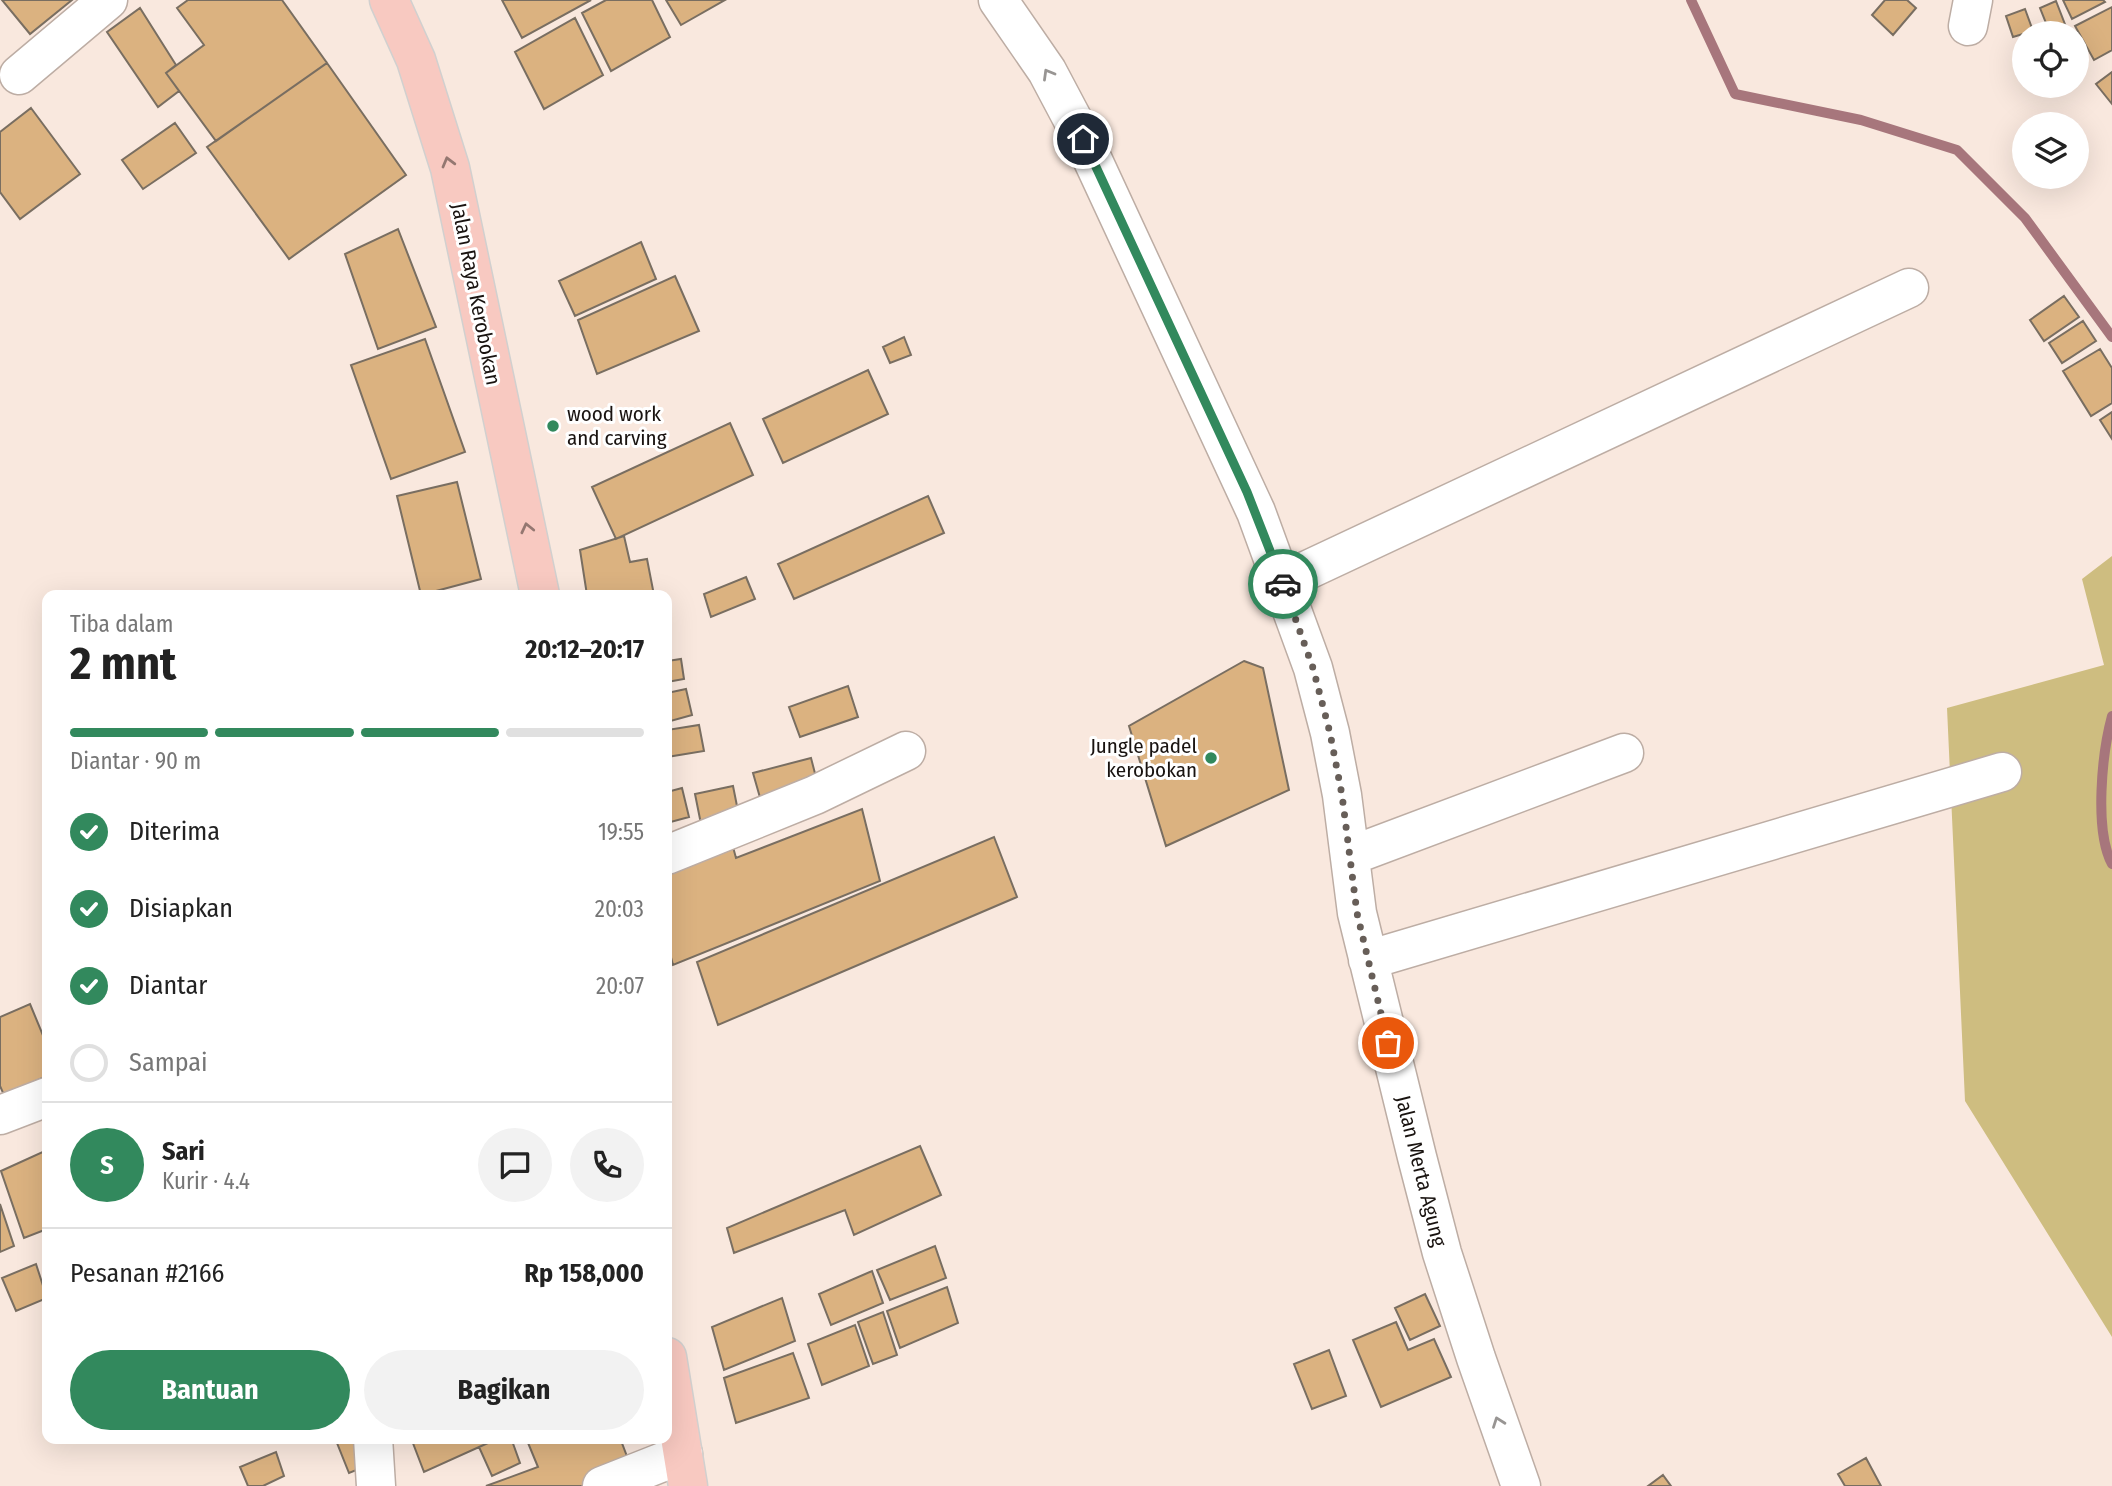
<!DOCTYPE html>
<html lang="id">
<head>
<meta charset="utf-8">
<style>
  :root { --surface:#fff; --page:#f2f2f2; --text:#222; --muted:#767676; --line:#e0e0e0; --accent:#32895d }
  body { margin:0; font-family:"Fira Sans Condensed",sans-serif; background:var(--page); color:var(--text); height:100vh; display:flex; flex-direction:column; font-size:26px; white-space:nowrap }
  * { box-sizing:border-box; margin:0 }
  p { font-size:23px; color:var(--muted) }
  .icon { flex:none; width:38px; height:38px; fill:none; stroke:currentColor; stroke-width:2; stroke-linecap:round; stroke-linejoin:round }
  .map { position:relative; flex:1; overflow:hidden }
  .side { position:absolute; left:42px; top:590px; width:630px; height:854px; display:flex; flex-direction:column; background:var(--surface); border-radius:14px; box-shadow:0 7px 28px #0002 }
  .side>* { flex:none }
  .controls { position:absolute; left:2012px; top:21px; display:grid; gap:14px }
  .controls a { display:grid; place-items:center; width:77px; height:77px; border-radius:50%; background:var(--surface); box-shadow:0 7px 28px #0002; font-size:35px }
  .pin { position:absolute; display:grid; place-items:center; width:60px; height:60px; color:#fff; margin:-30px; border:4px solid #fff; border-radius:50%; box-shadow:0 2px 7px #0007 }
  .courier { position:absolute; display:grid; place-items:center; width:70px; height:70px; margin:-35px; border:5px solid #32895d; border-radius:50%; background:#fff; color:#222; box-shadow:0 2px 9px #0007 }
  .overview em { font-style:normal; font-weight:700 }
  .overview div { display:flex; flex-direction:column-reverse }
  .overview { display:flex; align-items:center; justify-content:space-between; height:119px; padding:0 28px }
  h1 { font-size:46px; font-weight:700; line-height:52px }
  .bar { display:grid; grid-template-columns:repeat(4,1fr); gap:10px 7px; align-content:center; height:84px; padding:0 28px }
  .bar i { height:9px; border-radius:5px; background:var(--line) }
  .bar .active { background:var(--accent) }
  .bar p { grid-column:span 4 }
  .line { display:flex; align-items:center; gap:18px; padding:0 28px; border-top:2px solid var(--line) }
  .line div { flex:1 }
  .round { display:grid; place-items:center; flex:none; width:74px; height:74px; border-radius:37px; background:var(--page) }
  ol { padding:0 28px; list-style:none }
  li { display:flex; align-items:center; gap:21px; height:77px }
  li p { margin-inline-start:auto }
  li .icon { padding:7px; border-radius:50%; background:var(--accent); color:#fff; stroke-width:4 }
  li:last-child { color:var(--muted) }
  li i { width:38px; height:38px; border:4px solid var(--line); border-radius:50% }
  .button { display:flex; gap:14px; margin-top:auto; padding:14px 28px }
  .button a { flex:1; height:80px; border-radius:42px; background:var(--accent); color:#fff; font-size:28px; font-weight:700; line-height:80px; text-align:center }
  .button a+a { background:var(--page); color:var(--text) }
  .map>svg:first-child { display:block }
  .forest { fill:#cebd80 }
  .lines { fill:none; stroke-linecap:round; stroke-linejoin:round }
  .stream { stroke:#a7767c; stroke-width:10 }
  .building { fill:#dbb280; stroke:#796e61; stroke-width:2 }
  .minor-casing { stroke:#bdada4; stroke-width:41 }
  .major-casing { stroke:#d1d0cf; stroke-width:41 }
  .minor { stroke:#fff; stroke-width:38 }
  .major { stroke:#f8c9c1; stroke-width:38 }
  .oneway { stroke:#989593 }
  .oneway2 { stroke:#947771 }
  .done { stroke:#675e58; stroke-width:7; stroke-dasharray:0 12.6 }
  .route { stroke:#32895d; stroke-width:9 }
  .poi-dot { fill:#32895d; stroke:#fff; stroke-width:2.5 }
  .labels { text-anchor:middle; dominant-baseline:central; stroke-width:6; stroke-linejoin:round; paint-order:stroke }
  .street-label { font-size:21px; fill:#191310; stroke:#fff }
  .poi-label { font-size:21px; fill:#191310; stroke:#fff; text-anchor:start }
</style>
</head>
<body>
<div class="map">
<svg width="2112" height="1486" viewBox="0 0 2112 1486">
  <rect width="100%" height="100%" fill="#f9e8de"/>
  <path class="forest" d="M2112,556V1337L1965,1101L1947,708L2104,665L2082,579Z"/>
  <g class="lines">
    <path class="stream" d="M1691,0L1735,94L1861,120L1957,150L2025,218L2112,337
      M2112,716C2102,753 2094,830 2112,864"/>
  </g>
  <path class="building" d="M2,0H72L30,34Z
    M188,0H282L327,63L216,141L166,73L204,45L177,8Z
    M502,0H591L522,38Z
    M606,0H652L670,37L611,71L582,13Z
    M666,0H725L681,25Z
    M1885,0H1907L1916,8L1893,35L1872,15Z
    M2063,0H2103L2105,2L2072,19Z
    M2056,1L2066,27L2050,33L2040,8Z
    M2112,7V50L2094,60L2075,26Z
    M140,8L176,65L166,73L179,91L158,107L107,32Z
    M2025,9L2033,31L2013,37L2006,16Z
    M575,18L603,75L544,109L515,52Z
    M327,63L406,175L289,259L207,147Z
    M2112,72V104L2096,84Z
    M31,108L80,174L20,219L0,192V132Z
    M175,123L196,153L143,189L122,160Z
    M398,229L436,327L378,349L345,254Z
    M641,242L656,279L575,316L559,281Z
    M675,276L699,331L597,374L578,320Z
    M2064,296L2079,317L2044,341L2030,320Z
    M2083,321L2096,341L2062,363L2049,343Z
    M904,337L911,355L890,363L883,347Z
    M425,339L465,452L391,479L351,365Z
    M2100,349L2112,368V403L2091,416L2063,371Z
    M868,370L888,414L783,463L763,419Z
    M2112,412V439L2100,420Z
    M730,423L753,475L616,539L592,487Z
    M457,482L481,579L421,595L397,496Z
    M928,496L944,533L794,599L778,564Z
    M624,536L630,562L647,559L654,595H587L580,550Z
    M746,577L755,599L711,617L704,594Z
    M681,659L684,679L667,682V661Z
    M1244,661L1263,668L1289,790L1166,846L1129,726Z
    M848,686L858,717L800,737L789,707Z
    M686,689L692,715L667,722V693Z
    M699,725L704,751L667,757V730Z
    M811,758L818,785L761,801L753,773Z
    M733,786L739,816L701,824L695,794Z
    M682,788L689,817L667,823V792Z
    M862,809L880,881L673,965L667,942V870L733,847L736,858Z
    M994,837L1017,897L718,1025L697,962Z
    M30,1004L47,1045V1076L4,1095L0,1086V1017Z
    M920,1146L941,1195L854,1235L845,1210L734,1253L727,1228Z
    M47,1150V1229L24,1238L1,1171Z
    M0,1204L14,1246L0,1252Z
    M935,1246L946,1278L890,1300L877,1270Z
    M36,1264L47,1298L16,1311L2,1278Z
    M872,1271L883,1303L831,1325L819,1294Z
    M947,1287L958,1323L900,1348L887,1311Z
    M1425,1294L1440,1326L1410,1340L1395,1308Z
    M782,1298L795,1341L724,1370L712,1327Z
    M883,1312L897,1355L873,1364L858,1322Z
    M1396,1322L1408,1350L1434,1339L1451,1377L1381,1407L1353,1340Z
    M855,1325L869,1366L822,1385L808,1344Z
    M1329,1350L1346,1396L1312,1409L1294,1364Z
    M793,1353L809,1398L736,1423L724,1378Z
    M335,1438H364L374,1463L349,1473Z
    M411,1438H499L424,1472Z
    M499,1438H511L520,1463L492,1476L479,1447Z
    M526,1438H620L631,1467L585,1486H486L538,1467Z
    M276,1452L284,1476L263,1486H248L240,1467Z
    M1866,1458L1881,1486H1845L1838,1474Z
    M1663,1475L1671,1486H1648Z"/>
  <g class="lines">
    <defs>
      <path id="minor" d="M998,0L1047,71L1083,139L1256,512L1313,668L1330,733L1342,795L1357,913L1417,1157L1442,1253L1476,1358L1521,1486
        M1968,26L1973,0
        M19,75L108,0
        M1282,582L1909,288
        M667,855L815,795L906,751
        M1350,856L1624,753
        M1368,960L2002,772
        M0,1115L47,1097
        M373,1438L376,1486
        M602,1486L683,1454"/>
      <path id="major" d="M389,0L416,60L450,168L540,595
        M667,1357L688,1486"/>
    </defs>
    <use href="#minor" class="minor-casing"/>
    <use href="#major" class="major-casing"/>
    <use href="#minor" class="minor"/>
    <use href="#major" class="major"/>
  </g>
  <defs><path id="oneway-chevron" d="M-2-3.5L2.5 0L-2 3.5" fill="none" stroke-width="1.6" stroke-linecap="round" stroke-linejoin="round" transform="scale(1.75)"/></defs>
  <g class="oneway">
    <use href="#oneway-chevron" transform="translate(1048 74) rotate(-120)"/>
    <use href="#oneway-chevron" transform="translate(1498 1422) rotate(-110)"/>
  </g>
  <g class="oneway2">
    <use href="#oneway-chevron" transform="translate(448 162) rotate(-105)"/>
    <use href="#oneway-chevron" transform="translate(527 528) rotate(-103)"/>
  </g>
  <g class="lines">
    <path class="done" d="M1283,584L1313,668L1330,733L1342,795L1357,913L1388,1043"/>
    <path class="route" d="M1083,139L1247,492L1283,584"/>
  </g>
  <g class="poi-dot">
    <circle cx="553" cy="426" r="7"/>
    <circle cx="1211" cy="758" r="7"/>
  </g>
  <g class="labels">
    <g class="street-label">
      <text transform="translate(476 294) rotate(79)">Jalan Raya Kerobokan</text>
      <text transform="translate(1421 1171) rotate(76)">Jalan Merta Agung</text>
    </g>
    <g class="poi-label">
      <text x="567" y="414">wood work<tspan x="567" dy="24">and carving</tspan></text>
      <text x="1197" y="746" text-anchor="end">Jungle padel<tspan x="1197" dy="24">kerobokan</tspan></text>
    </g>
  </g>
</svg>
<div class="controls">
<a><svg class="icon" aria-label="locate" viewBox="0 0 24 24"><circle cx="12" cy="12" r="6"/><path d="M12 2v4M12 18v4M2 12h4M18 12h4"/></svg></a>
<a><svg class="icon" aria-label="layers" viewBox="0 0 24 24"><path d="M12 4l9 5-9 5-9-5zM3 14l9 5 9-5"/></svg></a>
</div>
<div class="pin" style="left:1388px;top:1043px;background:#ea580c"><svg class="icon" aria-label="bag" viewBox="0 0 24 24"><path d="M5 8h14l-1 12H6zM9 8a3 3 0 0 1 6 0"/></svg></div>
<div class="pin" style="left:1083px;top:139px;background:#1f2937"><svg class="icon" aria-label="home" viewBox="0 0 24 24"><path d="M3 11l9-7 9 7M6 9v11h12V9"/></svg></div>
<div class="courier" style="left:1283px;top:584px"><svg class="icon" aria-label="car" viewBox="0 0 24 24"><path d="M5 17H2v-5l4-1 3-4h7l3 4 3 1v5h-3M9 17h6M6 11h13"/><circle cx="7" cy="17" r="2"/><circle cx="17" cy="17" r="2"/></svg></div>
<section class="side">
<div class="overview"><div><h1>2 mnt</h1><p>Tiba dalam</p></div><em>20:12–20:17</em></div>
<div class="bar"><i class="active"></i><i class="active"></i><i class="active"></i><i></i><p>Diantar · 90 m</p></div>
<ol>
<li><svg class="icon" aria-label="check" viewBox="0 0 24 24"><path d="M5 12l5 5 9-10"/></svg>Diterima<p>19:55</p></li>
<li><svg class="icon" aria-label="check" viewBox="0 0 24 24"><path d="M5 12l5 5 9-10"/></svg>Disiapkan<p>20:03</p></li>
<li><svg class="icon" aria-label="check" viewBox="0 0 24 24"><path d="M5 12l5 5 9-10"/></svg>Diantar<p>20:07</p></li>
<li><i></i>Sampai</li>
</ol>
<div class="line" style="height:126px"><b class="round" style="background:var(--accent);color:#fff">S</b><div><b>Sari</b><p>Kurir · 4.4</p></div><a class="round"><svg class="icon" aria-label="chat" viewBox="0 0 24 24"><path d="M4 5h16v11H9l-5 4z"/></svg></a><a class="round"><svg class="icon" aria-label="phone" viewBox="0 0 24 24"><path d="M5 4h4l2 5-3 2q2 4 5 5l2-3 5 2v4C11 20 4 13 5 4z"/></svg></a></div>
<div class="line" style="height:91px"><div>Pesanan #2166</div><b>Rp 158,000</b></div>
<div class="button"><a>Bantuan</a><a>Bagikan</a></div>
</section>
</div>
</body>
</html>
